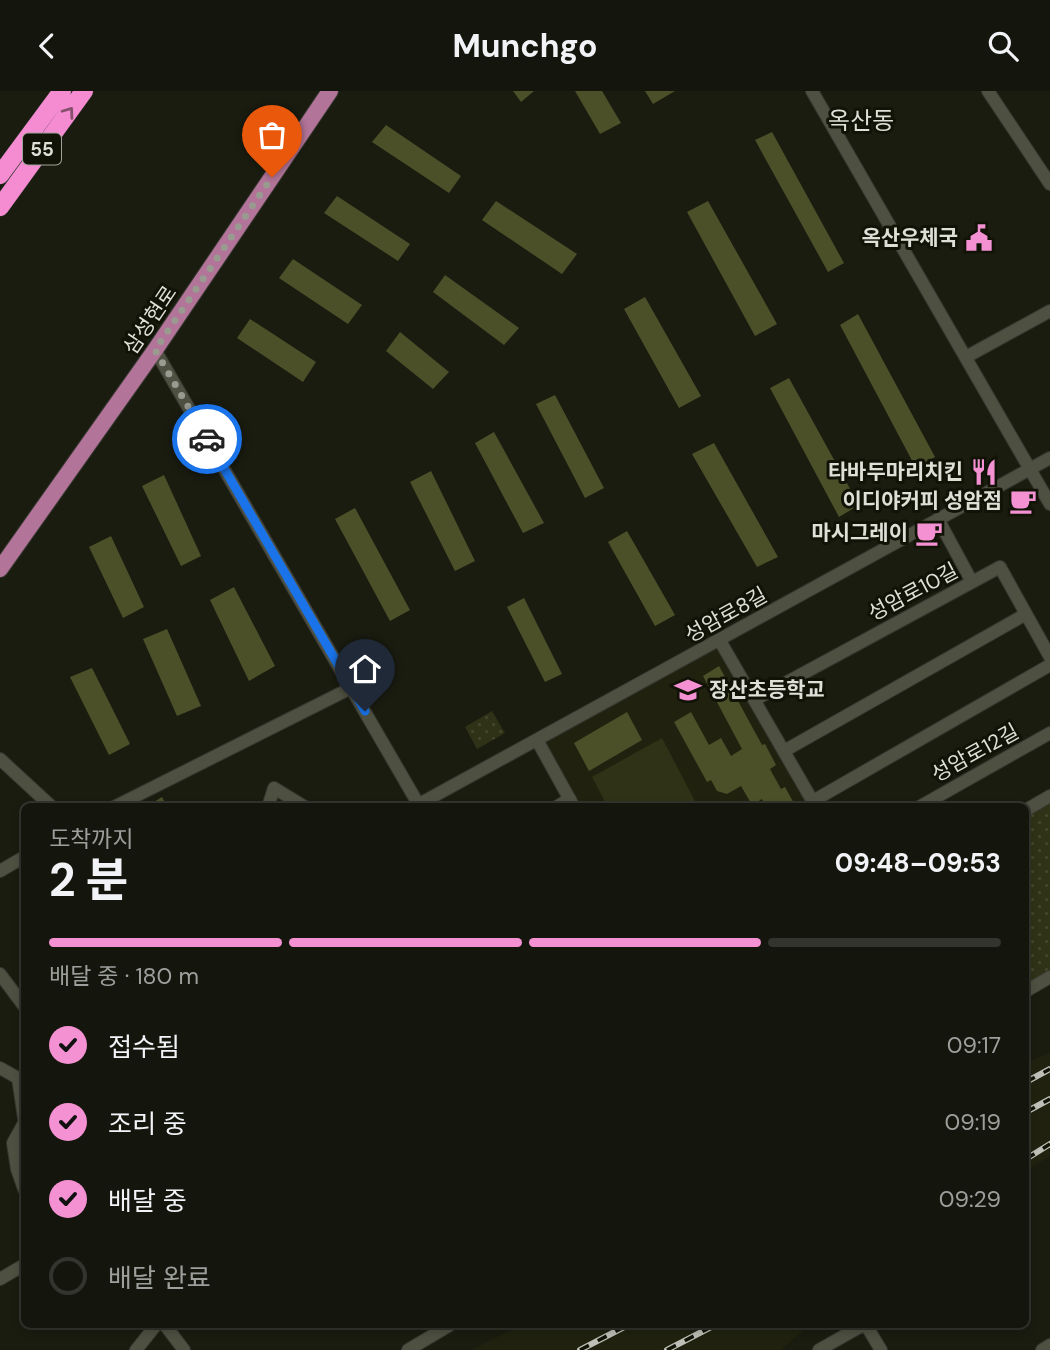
<!DOCTYPE html>
<html lang="ko">
<head>
<meta charset="utf-8">
<style>
  :root { --surface:#14150c; --page:#21221a; --text:#f1f3f6; --muted:#9d9f9d; --line:#33342d; --accent:#f491d3 }
  body { margin:0; font-family:"DM Sans","Noto Sans KR",sans-serif; background:var(--page); color:var(--text); height:100vh; display:flex; flex-direction:column; font-size:26px; white-space:nowrap }
  * { box-sizing:border-box; margin:0 }
  p { font-size:23px; color:var(--muted) }
  .icon { flex:none; width:38px; height:38px; fill:none; stroke:currentColor; stroke-width:2; stroke-linecap:round; stroke-linejoin:round }
  .map { position:relative; flex:1; overflow:hidden }
  .panel { position:absolute; left:21px; top:712px; width:1008px; height:525px; display:flex; flex-direction:column; background:var(--surface); border-radius:10px; box-shadow:0 4px 10px #0003,0 0 0 2px var(--line) }
  .panel>* { flex:none }
  .pin { position:absolute; display:grid; place-items:center; width:60px; height:60px; color:#fff; margin:-72px -30px; border-radius:50% 50% 50% 0; rotate:-45deg; box-shadow:0 0 7px #0007 }
  .pin .icon { rotate:45deg }
  .courier { position:absolute; display:grid; place-items:center; width:70px; height:70px; margin:-35px; border:5px solid #1a73e8; border-radius:50%; background:#fff; color:#222; box-shadow:0 2px 9px #0007 }
  .head em { font-style:normal; font-weight:700 }
  .head div { display:flex; flex-direction:column-reverse }
  .head { display:flex; align-items:center; justify-content:space-between; height:119px; padding:0 28px }
  h1 { font-size:46px; font-weight:700; line-height:52px }
  .bar { display:grid; grid-template-columns:repeat(4,1fr); gap:10px 7px; align-content:center; height:84px; padding:0 28px }
  .bar i { height:9px; border-radius:5px; background:var(--line) }
  .bar .current { background:var(--accent) }
  .bar p { grid-column:span 4 }
  ol { padding:0 28px; list-style:none }
  li { display:flex; align-items:center; gap:21px; height:77px }
  li p { margin-inline-start:auto }
  li .icon { padding:7px; border-radius:50%; background:var(--accent); color:#111; stroke-width:4 }
  li:last-child { color:var(--muted) }
  li i { width:38px; height:38px; border:4px solid var(--line); border-radius:50% }
  header { display:flex; justify-content:space-between; align-items:center; height:91px; padding:0 28px; background:var(--surface); font-size:32px; font-weight:700 }
  .map>svg:first-child { display:block }
  .built { fill:#20220f }
  .green { fill:#2f3216 }
  .park { fill:url(#park-dots) }
  .building { fill:#4b5029 }
  .lines { fill:none; stroke-linecap:round; stroke-linejoin:round }
  .minor-casing { stroke:#363730; stroke-width:14 }
  .major-casing { stroke:#363730; stroke-width:18 }
  .highway-casing { stroke:#363730; stroke-width:19 }
  .minor { stroke:#4e5042; stroke-width:12 }
  .major { stroke:#b27498; stroke-width:16 }
  .highway { stroke:#f58cd2; stroke-width:18 }
  .rail-casing { stroke:#bebfb6; stroke-width:6 }
  .rail { stroke:#121307; stroke-width:3.5; stroke-dasharray:10; stroke-linecap:butt }
  .oneway { stroke:#84506c }
  .done { stroke:#999b91; stroke-width:7; stroke-dasharray:0 12.6 }
  .route { stroke:#1a73e8; stroke-width:9 }
  .labels { text-anchor:middle; dominant-baseline:central; stroke-width:6; stroke-linejoin:round; paint-order:stroke }
  .shield { fill:#121307; stroke:#a1a299; stroke-width:2 }
  .shield-label { font-size:19px; font-weight:bold; fill:#dedfd7 }
  .poi-label { font-size:21px; font-weight:bold; fill:#dedfd7; stroke:#121307; text-anchor:end }
  .street-label { font-size:21px; fill:#dedfd7; stroke:#121307 }
  .quarter-label { font-size:24px; fill:#dedfd7; stroke:#121307 }
</style>
</head>
<body>
<header><svg class="icon" aria-label="back" viewBox="0 0 24 24"><path d="M15 5l-7 7 7 7"/></svg>Munchgo<svg class="icon" aria-label="search" viewBox="0 0 24 24"><circle cx="10" cy="10" r="6"/><path d="M15 15l6 6"/></svg></header>
<div class="map">
<svg width="1050" height="1259" viewBox="0 0 1050 1259">
  <defs>
    <pattern id="park-dots" width="8" height="8" patternUnits="userSpaceOnUse" patternTransform="scale(1.75)"><rect width="8" height="8" fill="#2f3216"/><path d="M2 2h.1M6 6h.1" fill="none" stroke="#43462c" stroke-width="1.8" stroke-linecap="round"/></pattern>
  </defs>
  <rect width="100%" height="100%" fill="#1a1c10"/>
  <path class="built" d="M720,550L816,716H574L537,649Z
    M1050,962V1065L1026,1080V972Z
    M521,1234H809L781,1259H471Z"/>
  <path class="green" d="M662,647L698,716H608L592,686Z"/>
  <path class="park" d="M492,620L505,642L477,658L465,636Z
    M1050,709V881L1026,895V722Z"/>
  <path class="building" d="M513,0H534L521,11Z
    M575,0H602L621,32L600,43Z
    M645,0H675L653,13Z
    M386,34L461,85L449,102L372,51Z
    M772,41L844,172L828,181L755,49Z
    M337,105L410,153L398,170L324,122Z
    M496,110L577,163L562,183L482,129Z
    M708,110L777,233L755,245L687,121Z
    M293,168L362,214L348,233L279,187Z
    M445,184L519,237L504,254L433,201Z
    M645,206L701,305L679,317L624,218Z
    M858,223L935,366L916,377L840,234Z
    M250,228L316,271L303,291L237,247Z
    M400,241L449,281L433,298L386,260Z
    M789,287L859,414L839,426L770,297Z
    M555,304L604,397L585,407L536,313Z
    M494,341L544,432L523,442L475,352Z
    M714,352L778,466L757,476L692,363Z
    M431,380L475,470L455,480L410,391Z
    M164,384L201,465L181,475L142,395Z
    M355,417L410,519L390,530L335,428Z
    M627,440L675,524L655,535L608,451Z
    M111,445L144,516L123,527L89,456Z
    M234,496L275,575L249,590L210,509Z
    M524,507L562,583L545,591L507,516Z
    M167,538L201,615L177,625L143,548Z
    M719,575L762,654L765,653L776,674L770,678L781,698L785,696L796,716H773L771,711L765,714L762,708L752,714L741,695L727,703L717,700L711,689L707,691L674,631L691,621L709,654L721,647L731,665L742,658L703,585Z
    M92,577L130,653L109,664L70,586Z
    M627,621L642,649L589,680L574,652Z
    M162,706L167,716H146Z"/>
  <g class="lines">
    <defs>
      <path id="minor" d="M812,0L1050,413
        M988,0L1050,93
        M155,259L420,716
        M966,266L1050,220
        M938,428L972,491
        M720,550L816,716
        M754,609L1000,476L1050,566
        M537,649L574,716
        M784,660L1026,523
        M0,668L52,716
        M813,710L1050,574
        M114,716L351,597
        M268,716L274,697L305,716
        M414,716L1050,367
        M556,716L570,708
        M919,716L1050,642
        M1026,719L1050,705
        M0,780L24,766
        M0,883L24,915
        M1026,900L1050,886
        M0,977L18,987L24,1027
        M24,1032L13,1052L17,1078L24,1098
        M0,1188L24,1174
        M165,1234L184,1259
        M866,1234L881,1259
        M136,1259L156,1234
        M408,1259L450,1234
        M819,1259L863,1234
        M1042,1259L1050,1254"/>
      <path id="major" d="M0,478L155,259L330,0"/>
      <path id="highway" d="M0,84L62,0
        M0,116L84,0"/>
    </defs>
    <use href="#minor" class="minor-casing"/>
    <use href="#major" class="major-casing"/>
    <use href="#highway" class="highway-casing"/>
    <use href="#minor" class="minor"/>
    <use href="#major" class="major"/>
    <use href="#highway" class="highway"/>
    <defs>
      <path id="rail" d="M1026,991L1050,978
        M1026,1021L1050,1008
        M1026,1068L1050,1053
        M580,1259L628,1234
        M667,1259L715,1234"/>
    </defs>
    <use href="#rail" class="rail-casing"/>
    <use href="#rail" class="rail"/>
  </g>
  <defs><path id="oneway-chevron" d="M-2-3.5L2.5 0L-2 3.5" fill="none" stroke-width="1.6" stroke-linecap="round" stroke-linejoin="round" transform="scale(1.75)"/></defs>
  <use class="oneway" href="#oneway-chevron" transform="translate(69 21) rotate(-54)"/>
  <g class="lines">
    <path class="done" d="M207,348L155,259L272,86"/>
    <path class="route" d="M207,348L365,620"/>
  </g>
  <defs>
    <symbol id="civic-bare" viewBox="-9 -9 18 18"><path d="M-.6-6.5H3V-4.5H.6V-3L4-1V1h2V6H-6V1h2V-1L-.6-3ZM-1.2 2.5V6h2.4V2.5Z" fill="#f491d3" stroke="#121307" stroke-width="2.5" paint-order="stroke"/></symbol>
    <symbol id="restaurant-bare" viewBox="-9 -9 18 18"><path d="M-5-6h1v4h1v-4h1v4h1v-4h1v5L-1.5 .5V6h-2V.5L-5-1ZM5-6V6H3V1.5H1.5Q1.5-4 5-6Z" fill="#f491d3" stroke="#121307" stroke-width="2.5" paint-order="stroke"/></symbol>
    <symbol id="cafe-bare" viewBox="-9 -9 18 18"><path d="M-5.5-4.5H6V0H3Q3 3.5 0 3.5H-2.5Q-5.5 3.5-5.5 0ZM3-3.2v2h1.7v-2ZM-6 4.5H4V6H-6Z" fill="#f491d3" stroke="#121307" stroke-width="2.5" paint-order="stroke"/></symbol>
    <symbol id="school-bare" viewBox="-9 -9 18 18"><path d="M0-5L7-2L0 1L-7-2ZM-4 1L0 2.5L4 1V4Q0 6-4 4Z" fill="#f491d3" stroke="#121307" stroke-width="2.5" paint-order="stroke"/></symbol>
  </defs>
  <g fill-rule="evenodd">
    <use href="#civic-bare" x="960" y="128" width="38" height="38"/>
    <use href="#restaurant-bare" x="965" y="362" width="38" height="38"/>
    <use href="#cafe-bare" x="1004" y="391" width="38" height="38"/>
    <use href="#cafe-bare" x="910" y="423" width="38" height="38"/>
    <use href="#school-bare" x="669" y="580" width="38" height="38"/>
  </g>
  <g class="labels">
    <rect class="shield" x="23" y="42.5" width="38" height="31" rx="5"/>
    <g class="shield-label">
      <text x="42" y="58">55</text>
    </g>
    <g class="poi-label">
      <text x="958" y="147">옥산우체국</text>
      <text x="963" y="381">타바두마리치킨</text>
      <text x="1002" y="410">이디야커피 성암점</text>
      <text x="908" y="442">마시그레이</text>
      <text x="709" y="599" text-anchor="start">장산초등학교</text>
    </g>
    <g class="street-label">
      <text transform="translate(150 229) rotate(-56)">삼성현로</text>
      <text transform="translate(913 501) rotate(-28)">성암로10길</text>
      <text transform="translate(726 524) rotate(-29)">성암로8길</text>
      <text transform="translate(975 662) rotate(-29)">성암로12길</text>
    </g>
    <g class="quarter-label">
      <text x="861" y="29">옥산동</text>
    </g>
  </g>
</svg>
<div class="pin" style="left:272px;top:86px;background:#ea580c"><svg class="icon" aria-label="bag" viewBox="0 0 24 24"><path d="M5 8h14l-1 12H6zM9 8a3 3 0 0 1 6 0"/></svg></div>
<div class="pin" style="left:365px;top:620px;background:#1f2937"><svg class="icon" aria-label="home" viewBox="0 0 24 24"><path d="M3 11l9-7 9 7M6 9v11h12V9"/></svg></div>
<div class="courier" style="left:207px;top:348px"><svg class="icon" aria-label="car" viewBox="0 0 24 24"><path d="M5 17H2v-5l4-1 3-4h7l3 4 3 1v5h-3M9 17h6M6 11h13"/><circle cx="7" cy="17" r="2"/><circle cx="17" cy="17" r="2"/></svg></div>
<section class="panel">
<div class="head"><div><h1>2 분</h1><p>도착까지</p></div><em>09:48–09:53</em></div>
<div class="bar"><i class="current"></i><i class="current"></i><i class="current"></i><i></i><p>배달 중 · 180 m</p></div>
<ol>
<li><svg class="icon" aria-label="check" viewBox="0 0 24 24"><path d="M5 12l5 5 9-10"/></svg>접수됨<p>09:17</p></li>
<li><svg class="icon" aria-label="check" viewBox="0 0 24 24"><path d="M5 12l5 5 9-10"/></svg>조리 중<p>09:19</p></li>
<li><svg class="icon" aria-label="check" viewBox="0 0 24 24"><path d="M5 12l5 5 9-10"/></svg>배달 중<p>09:29</p></li>
<li><i></i>배달 완료</li>
</ol>
</section>
</div>
</body>
</html>
